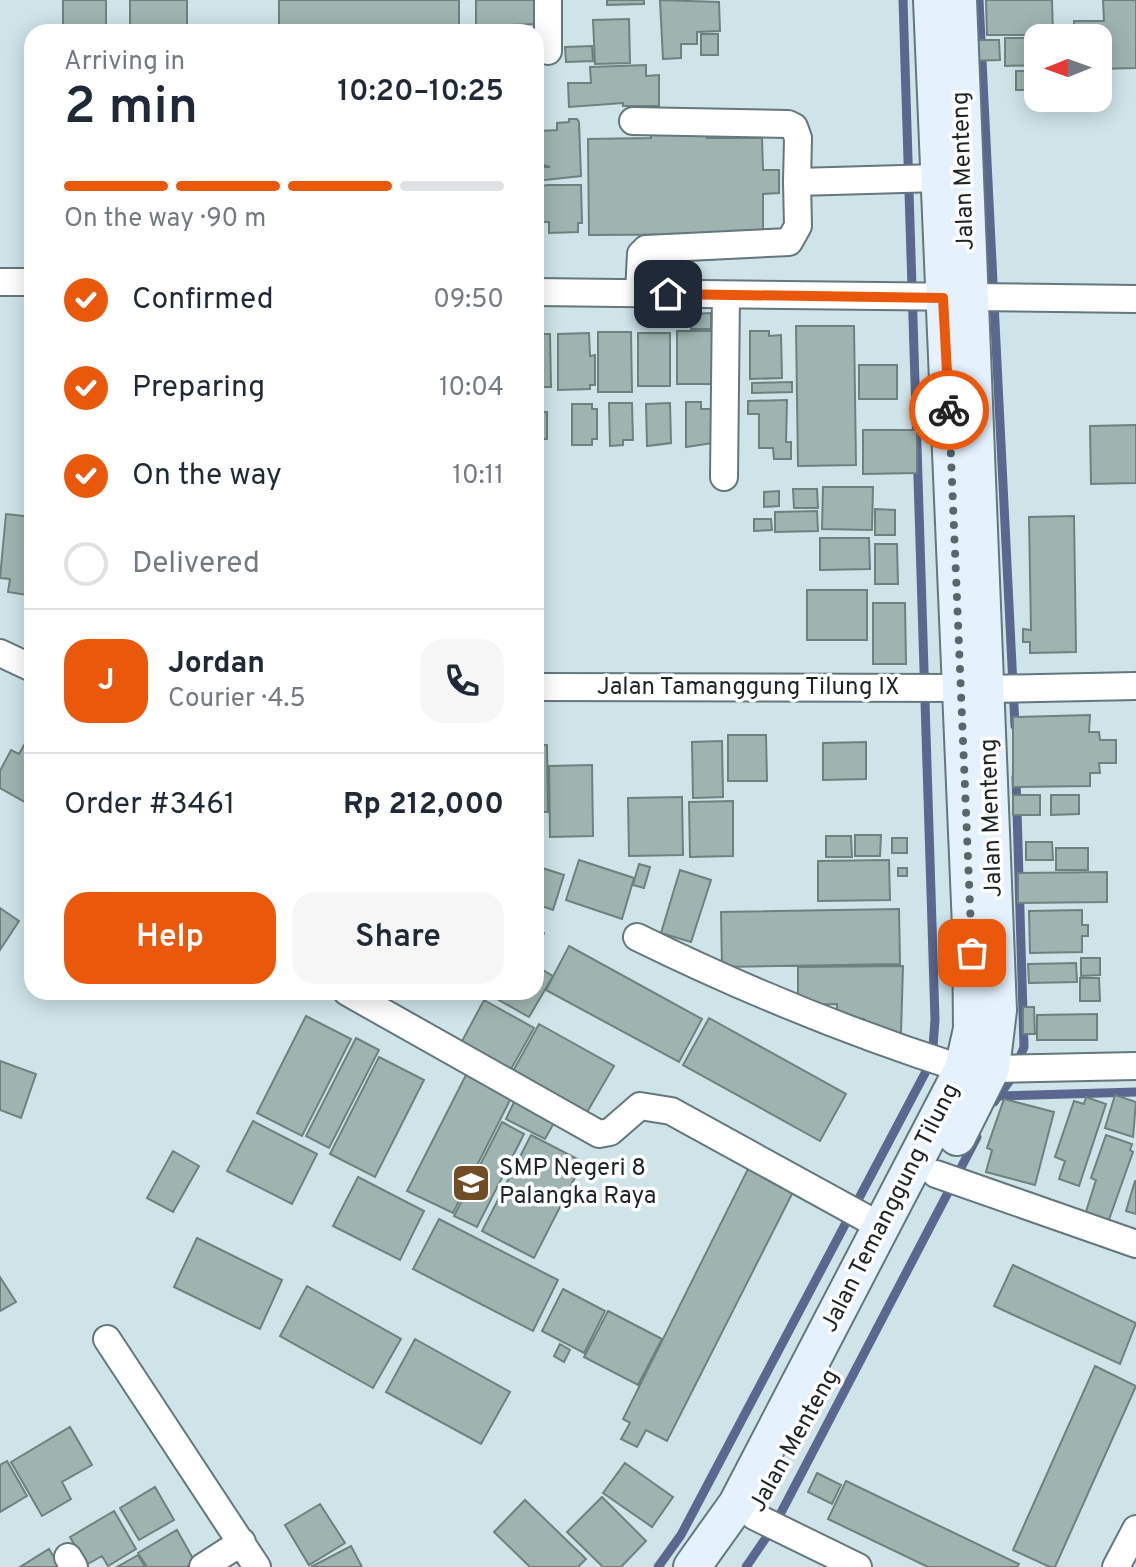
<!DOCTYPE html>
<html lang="en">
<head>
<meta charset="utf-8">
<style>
  :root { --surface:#fff; --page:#f6f6f7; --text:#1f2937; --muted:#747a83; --line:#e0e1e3; --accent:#ea580c }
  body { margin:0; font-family:Overpass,sans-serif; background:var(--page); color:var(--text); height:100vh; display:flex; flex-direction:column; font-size:30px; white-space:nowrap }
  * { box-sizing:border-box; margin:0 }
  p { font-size:26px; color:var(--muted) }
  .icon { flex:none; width:44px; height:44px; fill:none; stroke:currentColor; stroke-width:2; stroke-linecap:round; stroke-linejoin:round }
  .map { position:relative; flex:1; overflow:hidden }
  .panel { position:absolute; left:24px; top:24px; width:520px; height:976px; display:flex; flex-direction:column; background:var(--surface); border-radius:24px; box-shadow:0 4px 20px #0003 }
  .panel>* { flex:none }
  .needle { width:52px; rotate:269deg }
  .fabs { position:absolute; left:1024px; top:24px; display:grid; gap:16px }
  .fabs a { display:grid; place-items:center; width:88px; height:88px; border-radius:16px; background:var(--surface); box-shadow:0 4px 20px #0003; font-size:40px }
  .pin { position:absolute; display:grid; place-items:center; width:68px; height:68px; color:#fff; margin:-34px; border-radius:16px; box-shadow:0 4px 12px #0006 }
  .courier { position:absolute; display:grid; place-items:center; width:80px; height:80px; margin:-40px; border:6px solid #ea580c; border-radius:50%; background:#fff; color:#222; box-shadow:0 2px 10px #0007 }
  .headline em { font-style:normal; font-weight:600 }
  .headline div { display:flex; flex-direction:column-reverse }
  .headline { display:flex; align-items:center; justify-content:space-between; height:136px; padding:0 40px }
  h1 { font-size:52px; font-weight:600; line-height:60px }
  .bar { display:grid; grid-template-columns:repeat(4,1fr); gap:12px 8px; align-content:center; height:96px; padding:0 40px }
  .bar i { height:10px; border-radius:6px; background:var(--line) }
  .bar .selected { background:var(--accent) }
  .bar p { grid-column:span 4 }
  .line { display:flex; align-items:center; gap:20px; padding:0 40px; border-top:2px solid var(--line) }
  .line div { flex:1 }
  .round { display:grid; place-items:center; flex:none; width:84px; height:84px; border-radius:24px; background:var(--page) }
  ol { padding:0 40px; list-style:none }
  li { display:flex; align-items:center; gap:24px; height:88px }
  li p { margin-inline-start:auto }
  li .icon { padding:8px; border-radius:50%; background:var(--accent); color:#fff; stroke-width:4 }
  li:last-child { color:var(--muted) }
  li i { width:44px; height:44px; border:4px solid var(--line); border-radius:50% }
  .cta { display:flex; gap:16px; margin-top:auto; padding:16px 40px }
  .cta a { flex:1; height:92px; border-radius:24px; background:var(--accent); color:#fff; font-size:32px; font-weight:600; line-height:92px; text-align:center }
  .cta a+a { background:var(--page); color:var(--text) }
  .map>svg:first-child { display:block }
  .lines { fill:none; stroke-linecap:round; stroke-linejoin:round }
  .stream { stroke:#5b678e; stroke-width:9 }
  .building { fill:#9fb4b1; stroke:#6d827e; stroke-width:2 }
  .street-casing { stroke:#63777c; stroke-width:30 }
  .secondary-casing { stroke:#63777c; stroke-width:40 }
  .street { stroke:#fff; stroke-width:26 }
  .secondary { stroke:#e5f2fe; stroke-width:36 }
  .done { stroke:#5a676a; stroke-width:8; stroke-dasharray:0 14.4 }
  .route { stroke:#ea580c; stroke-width:10 }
  .labels { text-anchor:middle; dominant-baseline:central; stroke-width:7; stroke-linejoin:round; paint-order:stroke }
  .street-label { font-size:24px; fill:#1c2426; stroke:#fff }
  .poi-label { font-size:24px; fill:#1c2426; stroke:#fff; text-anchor:start }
</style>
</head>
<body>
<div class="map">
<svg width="1136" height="1567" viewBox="0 0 1136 1567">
  <rect width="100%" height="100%" fill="#cee4e9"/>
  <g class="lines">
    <path class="stream" d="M979,0L1015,726
      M997,1096L1136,1092
      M994,1102L1011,1079L1024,1047L1016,777
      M658,1567L681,1535L932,1060L935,1020L903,0
      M746,1567L774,1526L977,1137"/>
  </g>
  <path class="building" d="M63,0H106V28L69,32V25L63,26Z
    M130,0H187V32H130Z
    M279,0H459V32H279Z
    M476,0H536L537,24L476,26Z
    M607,0H644V4L607,5Z
    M660,0L719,2L720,31L697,32V44H681V58L663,59Z
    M986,0H1052L1053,35H987Z
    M1103,0H1136V68L1098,69V38H1066V30H1074V21H1104Z
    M629,19L630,63L595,64L593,20Z
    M701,34H718V55H701Z
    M1005,38H1038V65L1005,66Z
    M967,40H999L1000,60L967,61Z
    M592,46L593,61L566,62L565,47Z
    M646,65V76L659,75V106H623V103L569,107L568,83H591L590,67Z
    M1016,71H1038V90H1016Z
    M569,119H577L579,122L581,176L536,181V167H550L540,164V131L557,130V123L569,122Z
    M651,128H707V138H762L763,170H779V193L763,194V234L589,235L588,139L651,138Z
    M548,185H581L582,223H578V232L549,233V222H541V186Z
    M711,313V329H691L692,314Z
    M796,326H854L856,465L798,466Z
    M677,331H713V384H677Z
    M750,331H769V336L781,335L782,378L750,379Z
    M598,332H631L632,392H598Z
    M589,333L590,356L595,355V385H590V389L558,390V334Z
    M638,333H670V386H638Z
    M536,334H550L551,387H536Z
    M859,365H897V399H859Z
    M792,382V392L752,393V383Z
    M787,400L786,442H791V459H774L773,448H759V414H748V401Z
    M536,402H542L543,412H547V439H543V447H536Z
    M686,402H701V409H712L713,443L686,447Z
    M609,403H632L633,440H623V445L610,446Z
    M670,403L671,443L647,446L646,404Z
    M572,404H592V409H597V439H592V445H572Z
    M1136,425V483L1091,484L1090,426Z
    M863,430H917V473L863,474Z
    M823,487H873L872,530L822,529Z
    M793,489H817L818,508H794Z
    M779,491V506L764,507V492Z
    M875,509L895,510V535H875Z
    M817,511L818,531L775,532V512Z
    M6,514L32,517V582L27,595L8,592L10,579L0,578Z
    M1074,516L1076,652L1030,653V642H1023V629L1031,630L1029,517Z
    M754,519H771L772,530L754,531Z
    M820,538H869L870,569L820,570Z
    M875,544H897L898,584H875Z
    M807,590H867V640H807Z
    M873,603H905L906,664H873Z
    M1090,715L1089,732H1099L1100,740H1116V763H1099L1100,773H1090V786L1013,787V717Z
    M32,731V806L0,788V771L11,750L19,754Z
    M728,735H766L767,781H728Z
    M722,741L723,797L693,798L692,742Z
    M866,742V779L823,780V743Z
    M536,745H547L548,812H536Z
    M592,765L593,836L550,837L549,766Z
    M1013,795H1040V815H1013Z
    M1051,795H1079V814L1051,815Z
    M682,797L683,855L629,856L628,798Z
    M733,801V856L690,857L689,802Z
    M855,835H881L880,856H855Z
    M826,836H851L852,857H826Z
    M892,838H907V853H892Z
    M1026,842H1052L1053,860H1026Z
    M1056,848H1088V870H1056Z
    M579,860L634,878L622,919L566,900Z
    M889,860L890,900L818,901V861Z
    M639,864L650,867L644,888L633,885Z
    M536,866L564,875L553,910L536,904Z
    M898,868H907V876H898Z
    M680,870L711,880L691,942L661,933Z
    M1107,872V902L1018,903V873Z
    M0,908L19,921L0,950Z
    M899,909L900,964L722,967L721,912Z
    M1082,910V925H1088V936H1082V952L1030,953L1029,911Z
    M536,928L544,933L536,949Z
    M569,946L702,1019L679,1062L546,990Z
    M1081,958H1100V975L1081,976Z
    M1076,963L1077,982L1029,983L1028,964Z
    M536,966L553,976L529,1017L490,995L491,992H536Z
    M903,966L901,1033H865L864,1019L837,1016V1004L798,1005V967Z
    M1080,978H1099L1100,1001H1080Z
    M451,992H469L465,999Z
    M484,1000L534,1028L510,1071L461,1043Z
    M1023,1007H1034L1035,1034H1023Z
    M1097,1014V1040H1037V1015Z
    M306,1016L351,1039L302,1136L257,1113Z
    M709,1018L846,1094L820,1141L683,1065Z
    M539,1024L614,1066L586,1114L512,1073Z
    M356,1038L379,1050L329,1148L306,1136Z
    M379,1057L424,1080L375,1177L330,1154Z
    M0,1061L36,1074L21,1118L0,1110Z
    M469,1069L514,1092L453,1213L407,1191Z
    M1115,1095L1136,1102L1133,1137L1105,1128Z
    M1086,1097L1106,1104L1079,1186L1059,1179L1065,1161L1055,1157L1074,1101L1084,1104Z
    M1004,1099L1054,1112L1035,1185L986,1172L992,1150L987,1148Z
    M515,1100L555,1121L545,1139L506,1119Z
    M253,1121L317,1154L292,1204L227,1171Z
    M502,1122L524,1134L477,1227L454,1216Z
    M531,1135L583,1162L534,1258L482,1231Z
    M1106,1135L1132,1144L1130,1150L1133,1152L1106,1228L1083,1221L1096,1180L1091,1178Z
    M173,1151L199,1166L173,1212L147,1198Z
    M749,1167L794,1190L667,1441L646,1430L637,1447L621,1439L630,1423L623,1419Z
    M358,1177L424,1211L400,1260L333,1226Z
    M1135,1181H1136V1214L1126,1211Z
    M439,1219L558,1280L533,1331L413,1269Z
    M197,1238L282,1280L260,1329L174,1287Z
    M1013,1265L1136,1323L1120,1364L994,1306Z
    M0,1277L16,1302L0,1311Z
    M307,1286L401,1339L373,1388L280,1336Z
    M563,1289L605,1311L584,1353L542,1331Z
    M608,1311L662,1339L638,1385L584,1357Z
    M415,1339L510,1392L481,1444L386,1392Z
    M560,1344L570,1350L564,1362L554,1356Z
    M1095,1366L1136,1386L1055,1567H1050L1013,1550Z
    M70,1427L92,1465L62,1482L71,1499L42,1516L11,1462Z
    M7,1461L27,1496L0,1512V1465Z
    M625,1463L673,1497L652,1527L603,1493Z
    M817,1473L841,1485L832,1504L808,1492Z
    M846,1481L1019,1564L1017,1567H928L828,1519Z
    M155,1487L174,1520L139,1540L120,1508Z
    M602,1497L646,1541L621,1567H603L567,1532Z
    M525,1500L586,1559L578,1567H530L494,1532Z
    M320,1504L345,1543L309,1565L285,1525Z
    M114,1511L136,1549L108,1566L102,1556L86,1565L70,1537Z
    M177,1530L195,1562L186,1567H147L138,1553Z
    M351,1546L362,1567H311Z
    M49,1549L60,1567H20Z
    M138,1555L145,1567H117Z"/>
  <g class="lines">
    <defs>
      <path id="street" d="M548,0V51
        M633,121L788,124L794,127L798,138L797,182
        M0,282H32
        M536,292L1136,299
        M639,293L641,254L646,249L789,242L798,226L797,182L938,178
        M724,477L726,295
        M0,653L32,668
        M536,687L961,688
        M987,689L1136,686
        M637,937C743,989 850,1033 963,1069
        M347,992L599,1134L610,1132L640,1106L671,1111L882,1227
        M991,1069L1136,1066
        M936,1174L1136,1244
        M107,1339L257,1567
        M754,1516L858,1567
        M68,1557L74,1567
        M203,1567L242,1542
        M1116,1567L1136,1529"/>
      <path id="secondary" d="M957,1137L991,1069L998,1010L958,0
        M692,1567L737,1504L963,1069L972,1029L971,927L932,0"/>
    </defs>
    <use href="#street" class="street-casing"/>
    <use href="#secondary" class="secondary-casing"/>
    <use href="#street" class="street"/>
    <use href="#secondary" class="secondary"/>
  </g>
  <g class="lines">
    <path class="done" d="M949,410L972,953"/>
    <path class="route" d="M668,294L943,298L949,410"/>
  </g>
  <defs>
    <symbol id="school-square" viewBox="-11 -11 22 22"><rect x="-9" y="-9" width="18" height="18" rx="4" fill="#704d26" stroke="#fff"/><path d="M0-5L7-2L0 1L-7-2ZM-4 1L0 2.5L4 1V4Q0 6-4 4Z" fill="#fff"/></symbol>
  </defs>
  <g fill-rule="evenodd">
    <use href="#school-square" x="449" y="1161" width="44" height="44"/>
  </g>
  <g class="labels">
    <g class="street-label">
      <text transform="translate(964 171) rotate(-92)">Jalan Menteng</text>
      <text x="748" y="688">Jalan Tamanggung Tilung IX</text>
      <text transform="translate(992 818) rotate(-92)">Jalan Menteng</text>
      <text transform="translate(891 1208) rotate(-63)">Jalan Temanggung Tilung</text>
      <text transform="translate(795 1441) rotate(-61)">Jalan Menteng</text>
    </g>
    <g class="poi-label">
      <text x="499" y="1169">SMP Negeri 8<tspan x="499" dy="28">Palangka Raya</tspan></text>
    </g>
  </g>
</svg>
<div class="fabs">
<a><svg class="needle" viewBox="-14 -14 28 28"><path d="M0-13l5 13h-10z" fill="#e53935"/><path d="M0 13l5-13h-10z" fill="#747a83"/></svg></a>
</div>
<div class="pin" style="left:972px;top:953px;background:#ea580c"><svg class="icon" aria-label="bag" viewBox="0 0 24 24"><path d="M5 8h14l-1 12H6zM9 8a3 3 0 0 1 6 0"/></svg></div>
<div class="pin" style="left:668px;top:294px;background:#1f2937"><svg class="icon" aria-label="home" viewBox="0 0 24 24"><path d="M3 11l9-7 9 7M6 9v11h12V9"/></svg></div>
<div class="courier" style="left:949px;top:410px"><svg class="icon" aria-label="bike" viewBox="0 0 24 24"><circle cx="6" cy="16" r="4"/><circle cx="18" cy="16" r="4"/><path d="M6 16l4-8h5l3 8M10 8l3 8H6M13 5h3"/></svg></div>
<section class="panel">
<div class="headline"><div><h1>2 min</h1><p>Arriving in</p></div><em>10:20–10:25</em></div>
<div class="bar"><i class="selected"></i><i class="selected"></i><i class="selected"></i><i></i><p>On the way · 90 m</p></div>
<ol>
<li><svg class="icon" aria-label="check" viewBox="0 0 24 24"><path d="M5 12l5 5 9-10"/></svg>Confirmed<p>09:50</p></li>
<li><svg class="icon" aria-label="check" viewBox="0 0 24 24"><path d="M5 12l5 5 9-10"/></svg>Preparing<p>10:04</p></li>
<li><svg class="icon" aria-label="check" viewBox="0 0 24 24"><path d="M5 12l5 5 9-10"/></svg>On the way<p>10:11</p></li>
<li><i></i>Delivered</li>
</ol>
<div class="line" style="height:144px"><b class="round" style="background:var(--accent);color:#fff">J</b><div><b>Jordan</b><p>Courier · 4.5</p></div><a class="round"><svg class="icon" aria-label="phone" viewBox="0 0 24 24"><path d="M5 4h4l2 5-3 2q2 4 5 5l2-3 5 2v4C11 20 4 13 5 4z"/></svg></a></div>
<div class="line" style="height:104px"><div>Order #3461</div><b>Rp 212,000</b></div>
<div class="cta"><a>Help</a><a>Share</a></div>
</section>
</div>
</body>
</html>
